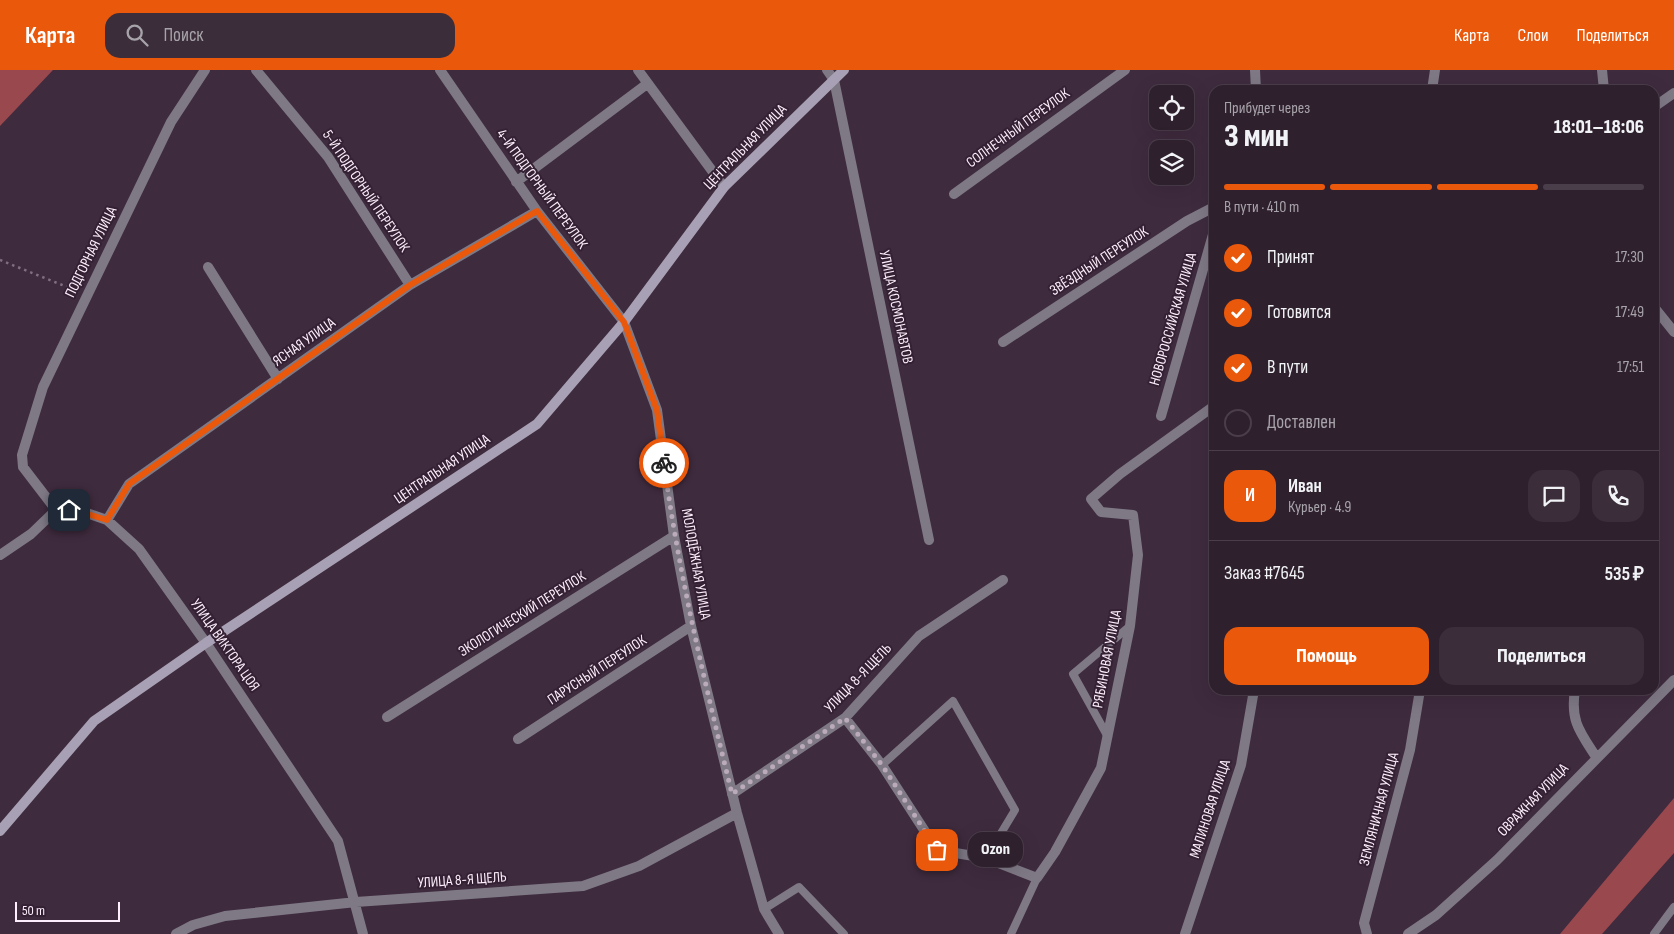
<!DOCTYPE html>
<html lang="ru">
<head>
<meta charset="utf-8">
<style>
  :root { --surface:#2f202e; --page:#3b2d3a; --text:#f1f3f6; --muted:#a7a3aa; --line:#4a3e4a; --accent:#ea580c }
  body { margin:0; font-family:"Sofia Sans Condensed",sans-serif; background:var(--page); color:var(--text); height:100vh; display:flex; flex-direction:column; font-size:19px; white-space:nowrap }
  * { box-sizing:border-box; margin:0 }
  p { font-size:16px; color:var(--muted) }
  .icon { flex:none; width:28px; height:28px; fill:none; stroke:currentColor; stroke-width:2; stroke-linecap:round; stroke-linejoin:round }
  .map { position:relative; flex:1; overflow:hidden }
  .sheet { position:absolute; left:1209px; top:15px; width:450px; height:610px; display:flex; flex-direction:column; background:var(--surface); border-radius:15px; box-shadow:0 5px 20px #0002,0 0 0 1px var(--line) }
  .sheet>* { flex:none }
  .controls { position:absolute; left:1149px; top:15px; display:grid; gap:10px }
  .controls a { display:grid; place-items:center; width:45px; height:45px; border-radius:10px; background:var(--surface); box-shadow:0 5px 20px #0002,0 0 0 1px var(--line); font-size:25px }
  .scale { position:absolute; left:15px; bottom:12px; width:105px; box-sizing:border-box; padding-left:5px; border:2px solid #fdeffc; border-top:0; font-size:14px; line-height:18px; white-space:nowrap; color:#fdeffc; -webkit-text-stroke:4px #352134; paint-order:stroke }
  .pin { position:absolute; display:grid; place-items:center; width:42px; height:42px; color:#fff; margin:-21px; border-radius:10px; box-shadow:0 2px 8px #0006 }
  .courier { position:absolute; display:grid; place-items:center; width:50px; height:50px; margin:-25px; border:4px solid #ea580c; border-radius:50%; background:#fff; color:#222; box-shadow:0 1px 6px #0007 }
  .bubble { position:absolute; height:35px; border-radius:15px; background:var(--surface); box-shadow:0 5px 20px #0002,0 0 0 1px var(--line); font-size:16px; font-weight:800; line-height:35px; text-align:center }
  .headline em { font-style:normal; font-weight:800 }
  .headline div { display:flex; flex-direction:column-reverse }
  .headline { display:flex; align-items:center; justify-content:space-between; height:85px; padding:0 15px }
  h1 { font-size:32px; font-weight:800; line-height:38px }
  .bar { display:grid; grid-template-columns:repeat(4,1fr); gap:8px 5px; align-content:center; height:60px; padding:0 15px }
  .bar i { height:6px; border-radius:4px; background:var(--line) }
  .bar .on { background:var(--accent) }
  .bar p { grid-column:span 4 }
  .line { display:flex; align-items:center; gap:12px; padding:0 15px; border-top:1px solid var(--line) }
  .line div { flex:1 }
  .round { display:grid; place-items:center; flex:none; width:52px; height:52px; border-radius:15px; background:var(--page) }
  ol { padding:0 15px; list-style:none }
  li { display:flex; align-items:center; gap:15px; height:55px }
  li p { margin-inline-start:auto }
  li .icon { padding:5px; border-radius:50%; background:var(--accent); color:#fff; stroke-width:4 }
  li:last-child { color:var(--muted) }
  li i { width:28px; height:28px; border:2px solid var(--line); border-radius:50% }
  .primary-button { display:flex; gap:10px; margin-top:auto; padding:10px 15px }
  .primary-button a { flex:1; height:58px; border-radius:15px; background:var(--accent); color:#fff; font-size:20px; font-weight:800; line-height:58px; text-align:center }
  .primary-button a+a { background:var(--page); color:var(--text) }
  header { display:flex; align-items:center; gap:30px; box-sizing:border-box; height:70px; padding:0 25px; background:var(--accent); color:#fff }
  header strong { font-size:24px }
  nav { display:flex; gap:28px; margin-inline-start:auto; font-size:18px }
  .search { width:350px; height:45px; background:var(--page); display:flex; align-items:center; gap:12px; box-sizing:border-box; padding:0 18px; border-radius:15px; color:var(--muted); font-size:19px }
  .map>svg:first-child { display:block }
  .forest { fill:#99484e }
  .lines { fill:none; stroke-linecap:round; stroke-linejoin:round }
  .path { stroke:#816f80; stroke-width:2.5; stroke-dasharray:2.5 4; stroke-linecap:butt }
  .lane { stroke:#7e7985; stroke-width:8 }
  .street { stroke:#7e7985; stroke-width:10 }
  .secondary { stroke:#a8a0b4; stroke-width:10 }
  .done { stroke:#baaaba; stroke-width:5; stroke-dasharray:0 9 }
  .route { stroke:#ea580c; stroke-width:6 }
  .labels { text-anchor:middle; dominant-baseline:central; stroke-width:4; stroke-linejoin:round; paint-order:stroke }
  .street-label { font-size:15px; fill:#fdeffc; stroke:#352134 }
</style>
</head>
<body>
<header>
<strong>Карта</strong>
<div class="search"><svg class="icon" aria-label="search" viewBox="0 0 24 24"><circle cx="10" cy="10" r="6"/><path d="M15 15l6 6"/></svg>Поиск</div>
<nav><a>Карта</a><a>Слои</a><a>Поделиться</a></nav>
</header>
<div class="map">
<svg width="1674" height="864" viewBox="0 0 1674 864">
  <rect width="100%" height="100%" fill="#3f2b3e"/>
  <path class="forest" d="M0,0H53L0,56Z
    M1674,728V783L1602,864H1560Z"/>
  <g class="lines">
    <path class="path" d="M0,190L77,221"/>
    <path class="lane" d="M1108,667L1073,604L1130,556
      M882,695L953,631L1015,740L986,788
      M764,839L799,817L844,864
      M1011,864L1037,808
      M1654,864L1674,837"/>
    <path class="street" d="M205,0L171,52L43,317L22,385L23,397L56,440L81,441L107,450L139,479L206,573L338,771L363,864
      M256,0L328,87L410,215
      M440,0L537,141L624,252L657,340L674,466L691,556L737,743L764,839L779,864
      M638,0L724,117
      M827,0L834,10L929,470
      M1255,0L1256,20
      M1602,0L1604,20
      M1432,20L1435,0
      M1654,37L1674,23
      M516,112L647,14
      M954,124L1125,0
      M208,197L278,309
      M1654,237L1674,262
      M1003,272L1187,151L1214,137
      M1161,346L1214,161
      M107,450L129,414L410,215L537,141
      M0,485L31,464L56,440
      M1575,620C1570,651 1580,662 1596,687
      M387,647L674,466
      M845,648L882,695L937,780L986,788L1037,808L1055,782L1101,698L1130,556L1138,485L1133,445L1101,442L1091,429L1120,404L1214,336
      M518,669L691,556
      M732,724L845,648L919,566L1003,510
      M176,864L193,855L225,846L356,832L583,816L639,796L737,743
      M1185,864L1241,695L1254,620
      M1367,864L1364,853L1410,680L1420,620
      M1408,864L1436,845L1497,790L1674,610"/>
    <path class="secondary" d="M0,761L94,651L206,573L537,354L624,252L724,117L844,0"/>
  </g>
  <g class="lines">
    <path class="done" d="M664,393C679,506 705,613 732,724L845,648L882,695L937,780"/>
    <path class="route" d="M69,440L81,442L107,450L129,414L410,215L537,141L624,252L657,340L664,393"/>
  </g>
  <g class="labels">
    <g class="street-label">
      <text transform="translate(1018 58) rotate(-36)">СОЛНЕЧНЫЙ ПЕРЕУЛОК</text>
      <text transform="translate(745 77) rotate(-46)">ЦЕНТРАЛЬНАЯ УЛИЦА</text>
      <text transform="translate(542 119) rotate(54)">4-Й ПОДГОРНЫЙ ПЕРЕУЛОК</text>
      <text transform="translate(366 121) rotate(56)">5-Й ПОДГОРНЫЙ ПЕРЕУЛОК</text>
      <text transform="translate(91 182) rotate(-64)">ПОДГОРНАЯ УЛИЦА</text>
      <text transform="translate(1099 191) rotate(-33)">ЗВЁЗДНЫЙ ПЕРЕУЛОК</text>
      <text transform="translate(896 237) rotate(78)">УЛИЦА КОСМОНАВТОВ</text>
      <text transform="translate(1173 249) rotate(-74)">НОВОРОССИЙСКАЯ УЛИЦА</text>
      <text transform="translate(304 272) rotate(-35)">ЯСНАЯ УЛИЦА</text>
      <text transform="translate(442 399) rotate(-34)">ЦЕНТРАЛЬНАЯ УЛИЦА</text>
      <text transform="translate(696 494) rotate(80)">МОЛОДЁЖНАЯ УЛИЦА</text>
      <text transform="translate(522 544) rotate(-32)">ЭКОЛОГИЧЕСКИЙ ПЕРЕУЛОК</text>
      <text transform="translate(225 575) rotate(55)">УЛИЦА ВИКТОРА ЦОЯ</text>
      <text transform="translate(1107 589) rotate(-79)">РЯБИНОВАЯ УЛИЦА</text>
      <text transform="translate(597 600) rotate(-33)">ПАРУСНЫЙ ПЕРЕУЛОК</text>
      <text transform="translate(858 608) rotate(-46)">УЛИЦА 8-Я ЩЕЛЬ</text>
      <text transform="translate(1533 730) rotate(-46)">ОВРАЖНАЯ УЛИЦА</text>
      <text transform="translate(1210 739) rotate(-72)">МАЛИНОВАЯ УЛИЦА</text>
      <text transform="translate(1379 739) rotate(-75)">ЗЕМЛЯНИЧНАЯ УЛИЦА</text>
      <text transform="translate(462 810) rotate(-4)">УЛИЦА 8-Я ЩЕЛЬ</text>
    </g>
  </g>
</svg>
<div class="controls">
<a><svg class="icon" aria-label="locate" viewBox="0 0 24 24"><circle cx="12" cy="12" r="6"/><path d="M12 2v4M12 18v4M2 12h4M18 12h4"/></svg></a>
<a><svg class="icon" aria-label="layers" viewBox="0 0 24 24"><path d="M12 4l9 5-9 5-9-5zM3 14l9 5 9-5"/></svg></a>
</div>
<div class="scale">50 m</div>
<div class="pin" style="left:937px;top:780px;background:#ea580c"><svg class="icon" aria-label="bag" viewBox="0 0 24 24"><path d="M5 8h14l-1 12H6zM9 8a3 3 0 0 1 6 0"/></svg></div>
<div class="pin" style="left:69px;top:440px;background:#1f2937"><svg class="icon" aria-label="home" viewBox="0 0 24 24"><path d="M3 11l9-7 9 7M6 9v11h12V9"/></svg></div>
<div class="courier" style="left:664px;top:393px"><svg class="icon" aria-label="bike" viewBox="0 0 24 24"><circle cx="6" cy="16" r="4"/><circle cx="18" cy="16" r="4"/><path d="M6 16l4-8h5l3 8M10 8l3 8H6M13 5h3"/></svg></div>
<div class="bubble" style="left:968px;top:762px;width:55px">Ozon</div>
<section class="sheet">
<div class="headline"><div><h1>3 мин</h1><p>Прибудет через</p></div><em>18:01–18:06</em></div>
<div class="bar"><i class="on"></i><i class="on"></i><i class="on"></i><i></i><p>В пути · 410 m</p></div>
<ol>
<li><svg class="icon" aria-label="check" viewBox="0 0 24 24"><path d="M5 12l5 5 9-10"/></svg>Принят<p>17:30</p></li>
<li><svg class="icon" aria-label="check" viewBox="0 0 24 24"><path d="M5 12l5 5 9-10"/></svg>Готовится<p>17:49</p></li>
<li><svg class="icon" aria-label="check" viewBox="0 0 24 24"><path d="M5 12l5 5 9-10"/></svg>В пути<p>17:51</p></li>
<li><i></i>Доставлен</li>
</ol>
<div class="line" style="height:90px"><b class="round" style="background:var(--accent);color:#fff">И</b><div><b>Иван</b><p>Курьер · 4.9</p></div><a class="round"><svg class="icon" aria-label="chat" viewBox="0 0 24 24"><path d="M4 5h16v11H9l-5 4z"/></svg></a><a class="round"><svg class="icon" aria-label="phone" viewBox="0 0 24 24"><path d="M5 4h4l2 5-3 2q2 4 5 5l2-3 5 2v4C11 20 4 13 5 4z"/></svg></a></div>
<div class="line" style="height:65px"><div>Заказ #7645</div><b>535 ₽</b></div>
<div class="primary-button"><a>Помощь</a><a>Поделиться</a></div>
</section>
</div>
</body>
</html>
